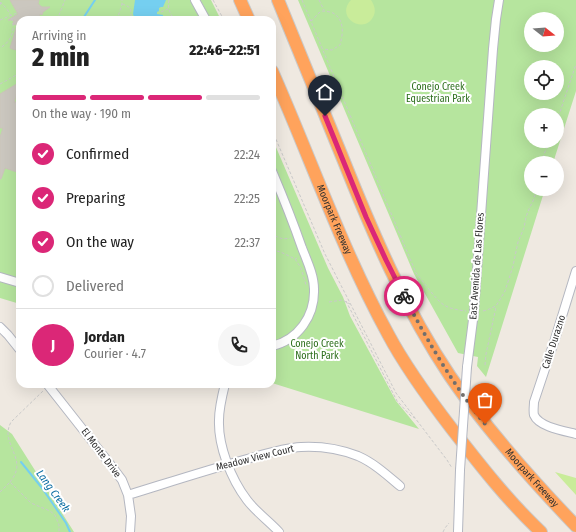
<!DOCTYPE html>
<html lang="en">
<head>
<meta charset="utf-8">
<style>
  :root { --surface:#fff; --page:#f6f6f6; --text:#222; --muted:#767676; --line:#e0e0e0; --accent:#db2777 }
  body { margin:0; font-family:"Fira Sans Condensed",sans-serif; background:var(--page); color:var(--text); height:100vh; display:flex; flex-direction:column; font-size:15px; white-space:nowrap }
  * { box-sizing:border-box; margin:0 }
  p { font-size:13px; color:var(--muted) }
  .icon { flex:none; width:22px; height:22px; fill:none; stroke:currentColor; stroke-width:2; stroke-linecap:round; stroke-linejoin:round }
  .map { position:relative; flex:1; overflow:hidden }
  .sheet { position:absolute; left:16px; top:16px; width:260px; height:372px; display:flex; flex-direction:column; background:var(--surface); border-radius:12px; box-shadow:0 4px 16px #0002 }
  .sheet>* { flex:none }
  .needle { width:26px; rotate:107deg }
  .controls { position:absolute; left:524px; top:12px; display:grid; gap:8px }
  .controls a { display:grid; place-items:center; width:40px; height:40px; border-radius:50%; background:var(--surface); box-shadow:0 4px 16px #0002; font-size:20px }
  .pin { position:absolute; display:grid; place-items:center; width:34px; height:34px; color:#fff; margin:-41px -17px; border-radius:50% 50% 50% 0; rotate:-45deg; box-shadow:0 0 4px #0007 }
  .pin .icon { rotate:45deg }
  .courier { position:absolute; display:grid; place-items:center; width:40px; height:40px; margin:-20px; border:3px solid #db2777; border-radius:50%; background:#fff; color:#222; box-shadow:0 1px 5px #0007 }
  .head em { font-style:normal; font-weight:800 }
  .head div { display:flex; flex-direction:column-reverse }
  .head { display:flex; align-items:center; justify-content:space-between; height:68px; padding:0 16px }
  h1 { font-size:26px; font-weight:800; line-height:30px }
  .bar { display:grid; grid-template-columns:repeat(4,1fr); gap:6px 4px; align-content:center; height:48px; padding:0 16px }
  .bar i { height:5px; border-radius:3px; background:var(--line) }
  .bar .current { background:var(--accent) }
  .bar p { grid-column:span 4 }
  .line { display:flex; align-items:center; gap:10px; padding:0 16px; border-top:1px solid var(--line) }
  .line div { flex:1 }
  .round { display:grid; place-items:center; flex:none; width:42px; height:42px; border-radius:21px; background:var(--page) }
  ol { padding:0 16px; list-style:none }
  li { display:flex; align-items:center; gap:12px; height:44px }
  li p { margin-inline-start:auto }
  li .icon { padding:4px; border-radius:50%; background:var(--accent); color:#fff; stroke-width:4 }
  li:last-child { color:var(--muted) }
  li i { width:22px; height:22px; border:2px solid var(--line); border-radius:50% }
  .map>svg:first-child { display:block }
  .green { fill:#b6e59e; fill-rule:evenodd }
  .pitch { fill:#c9ec9a }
  .water { fill:#75cff0 }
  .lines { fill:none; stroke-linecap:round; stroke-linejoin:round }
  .stream { stroke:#75cff0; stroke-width:2 }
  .building { fill:#cbc7bf; stroke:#cbc5ba }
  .minor-casing { stroke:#b4b7c1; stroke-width:10 }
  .highway-casing { stroke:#c9c9c9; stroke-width:14 }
  .path { stroke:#c9c9c9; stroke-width:1; stroke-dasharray:3 2; stroke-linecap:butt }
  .minor { stroke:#fff; stroke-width:8 }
  .highway { stroke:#ffa35c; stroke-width:12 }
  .minor-bridge-casing { stroke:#b4b7c1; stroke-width:10; stroke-linecap:butt }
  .minor-bridge { stroke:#fff; stroke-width:8 }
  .done { stroke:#726f6d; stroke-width:4; stroke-dasharray:0 7.2 }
  .route { stroke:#db2777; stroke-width:5 }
  .labels { text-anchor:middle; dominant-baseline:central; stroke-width:4; stroke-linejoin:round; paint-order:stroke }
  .park-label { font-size:10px; fill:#2c6e1b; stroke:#fff }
  .street-label { font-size:10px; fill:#2e2e2e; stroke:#fff }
  .water-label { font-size:11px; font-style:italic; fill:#0d6fa3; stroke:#fff }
</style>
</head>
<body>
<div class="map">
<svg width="576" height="532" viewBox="0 0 576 532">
  <rect width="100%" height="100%" fill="#efe9e1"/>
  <path class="green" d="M0,0H211L221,20H20V304L0,298Z
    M298,0H576V91L553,163H531V189H545L486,377L477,366L478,357L458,353L414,274ZM531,19H557V45H531ZM531,67H557V93H531ZM531,115H557V141H531Z
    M272,138L328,268L343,297L350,316L396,401L419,429L272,383Z
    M0,425L12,434L74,532H0Z"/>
  <path class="pitch" d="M351,0H371C374,5 376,9 374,15C366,36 334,18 351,0Z
    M555,472L576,478V495Z"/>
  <path class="water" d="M135,0H166L163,7H161L159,8V11L157,12V14L163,15V20H135L133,14Z"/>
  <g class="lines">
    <path class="stream" d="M82,20L95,0
      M21,462L42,488L66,523L70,532"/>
  </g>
  <path class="building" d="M10,0H39L38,4L42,7H50L43,12L42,15L40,14L38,20H20V47L15,50L10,48L17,25L13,24L14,20H8L18,14Z
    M20,82L14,103L20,99V173L5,168L1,179H0V137L3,128H0V94Z"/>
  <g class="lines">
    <defs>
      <path id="minor" d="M195,0L206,20
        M272,171C283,197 293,222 302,248C307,261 314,275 314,289C315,316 298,340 272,346
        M576,271L555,339L534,402C534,406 533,411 534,415C539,427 564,431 576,434
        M0,277L20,283
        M0,327L8,335L20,350
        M467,367L474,312L493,49L496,19L499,0
        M47,384L110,464L122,480L128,495L131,516L130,532
        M225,384C222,396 219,408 219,420C218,446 231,479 247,500C256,512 269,521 279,532
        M128,495C167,483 207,470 247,459C265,454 283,448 301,447C320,446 340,449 358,456C374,463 387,475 400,486
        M458,532L460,470"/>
      <g id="highway">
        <path d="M240,0L249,20"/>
        <path id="s1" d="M278,0C300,53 321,106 343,159C373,234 405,309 450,376C487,430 531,479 576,526"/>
        <path id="s2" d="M272,71C311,159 342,250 388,334C406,368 429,399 452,429C480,465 508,501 541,532"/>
      </g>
    </defs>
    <use href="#minor" class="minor-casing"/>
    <use href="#highway" class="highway-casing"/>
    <path class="path" d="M169,0C167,8 170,14 175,20
      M213,0L224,20
      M302,0L416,273C423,281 436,300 444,305C450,309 459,310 466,311
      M319,0L324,10
      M0,2C16,15 19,37 0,48
      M122,4C134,8 129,9 132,20
      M0,5L2,0
      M161,12L168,9
      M0,20L17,13
      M57,20L65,0
      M117,20L122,4V0
      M311,21C316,18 317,12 323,11C326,11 330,12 333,13C345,20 343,34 340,45L332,50L323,49
      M0,84L20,73
      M557,121L576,64
      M272,130L325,254L396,393L447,460L452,468
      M542,163L544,154L550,141
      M272,205L276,203
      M272,216C278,223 276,232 272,239
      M275,236L283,239L291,238
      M272,250C280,251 287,255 295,259L297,258
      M295,259L301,268L306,285
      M346,301L397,401L411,416L415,418
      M329,302L342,300L350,304
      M483,311L487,310L496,306L505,291L513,266L518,242L524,228L526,217L529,209L533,201L537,189
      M485,365L486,354L496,307
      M10,482C22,467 16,459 10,443C9,440 8,437 8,434C8,429 9,426 11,422L43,391
      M0,492L10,482L31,503L50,511L55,515L59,525V532
      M443,532L445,528L449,523"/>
    <use href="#minor" class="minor"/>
    <use href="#highway" class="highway"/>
    <defs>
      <path id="minor-bridge" d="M460,470L467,367"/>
    </defs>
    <use href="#minor-bridge" class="minor-bridge-casing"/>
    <use href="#minor-bridge" class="minor-bridge"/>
  </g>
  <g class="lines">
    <path class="done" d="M404,296C427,340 453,385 485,424"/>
    <path class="route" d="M325,116L366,217L386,260L404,296"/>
  </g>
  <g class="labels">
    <g class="park-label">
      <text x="438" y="87">Conejo Creek<tspan x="438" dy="12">Equestrian Park</tspan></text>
      <text x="317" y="344">Conejo Creek<tspan x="317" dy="12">North Park</tspan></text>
    </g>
    <g class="street-label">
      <text stroke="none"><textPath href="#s2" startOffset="161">Moorpark Freeway</textPath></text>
      <text transform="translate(477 266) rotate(-86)">East Avenida de Las Flores</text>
      <text transform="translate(554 342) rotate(-72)">Calle Durazno</text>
      <text transform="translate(101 453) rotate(53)">El Monte Drive</text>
      <text transform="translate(255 458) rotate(-14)">Meadow View Court</text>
      <text stroke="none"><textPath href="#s1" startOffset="545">Moorpark Freeway</textPath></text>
    </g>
    <g class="water-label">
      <text transform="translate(53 491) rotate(54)">Lang Creek</text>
    </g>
  </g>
</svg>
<div class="controls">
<a><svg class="needle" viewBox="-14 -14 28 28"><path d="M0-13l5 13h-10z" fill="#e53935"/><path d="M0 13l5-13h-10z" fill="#767676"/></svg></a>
<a><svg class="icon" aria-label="locate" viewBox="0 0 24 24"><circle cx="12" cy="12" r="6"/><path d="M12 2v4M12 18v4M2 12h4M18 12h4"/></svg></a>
<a>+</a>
<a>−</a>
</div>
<div class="pin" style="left:485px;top:424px;background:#ea580c"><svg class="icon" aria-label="bag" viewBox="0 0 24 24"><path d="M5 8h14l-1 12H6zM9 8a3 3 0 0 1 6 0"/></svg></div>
<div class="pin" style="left:325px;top:116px;background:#1f2937"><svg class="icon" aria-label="home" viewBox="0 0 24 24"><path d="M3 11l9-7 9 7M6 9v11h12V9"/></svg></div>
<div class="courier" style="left:404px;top:296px"><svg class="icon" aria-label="bike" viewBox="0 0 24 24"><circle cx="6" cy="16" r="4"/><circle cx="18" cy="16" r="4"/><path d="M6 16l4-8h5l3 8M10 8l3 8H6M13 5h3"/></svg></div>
<section class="sheet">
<div class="head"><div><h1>2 min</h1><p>Arriving in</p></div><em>22:46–22:51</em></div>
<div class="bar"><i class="current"></i><i class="current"></i><i class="current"></i><i></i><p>On the way · 190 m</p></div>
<ol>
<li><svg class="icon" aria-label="check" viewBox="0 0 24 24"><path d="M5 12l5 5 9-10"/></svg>Confirmed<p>22:24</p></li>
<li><svg class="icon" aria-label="check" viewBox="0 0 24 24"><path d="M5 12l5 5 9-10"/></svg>Preparing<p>22:25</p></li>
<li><svg class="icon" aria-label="check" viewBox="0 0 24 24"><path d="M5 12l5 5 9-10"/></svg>On the way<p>22:37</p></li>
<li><i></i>Delivered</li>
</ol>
<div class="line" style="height:72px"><b class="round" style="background:var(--accent);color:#fff">J</b><div><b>Jordan</b><p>Courier · 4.7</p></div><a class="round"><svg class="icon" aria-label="phone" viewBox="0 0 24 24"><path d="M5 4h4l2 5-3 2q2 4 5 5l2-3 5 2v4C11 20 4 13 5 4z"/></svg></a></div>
</section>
</div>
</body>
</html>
